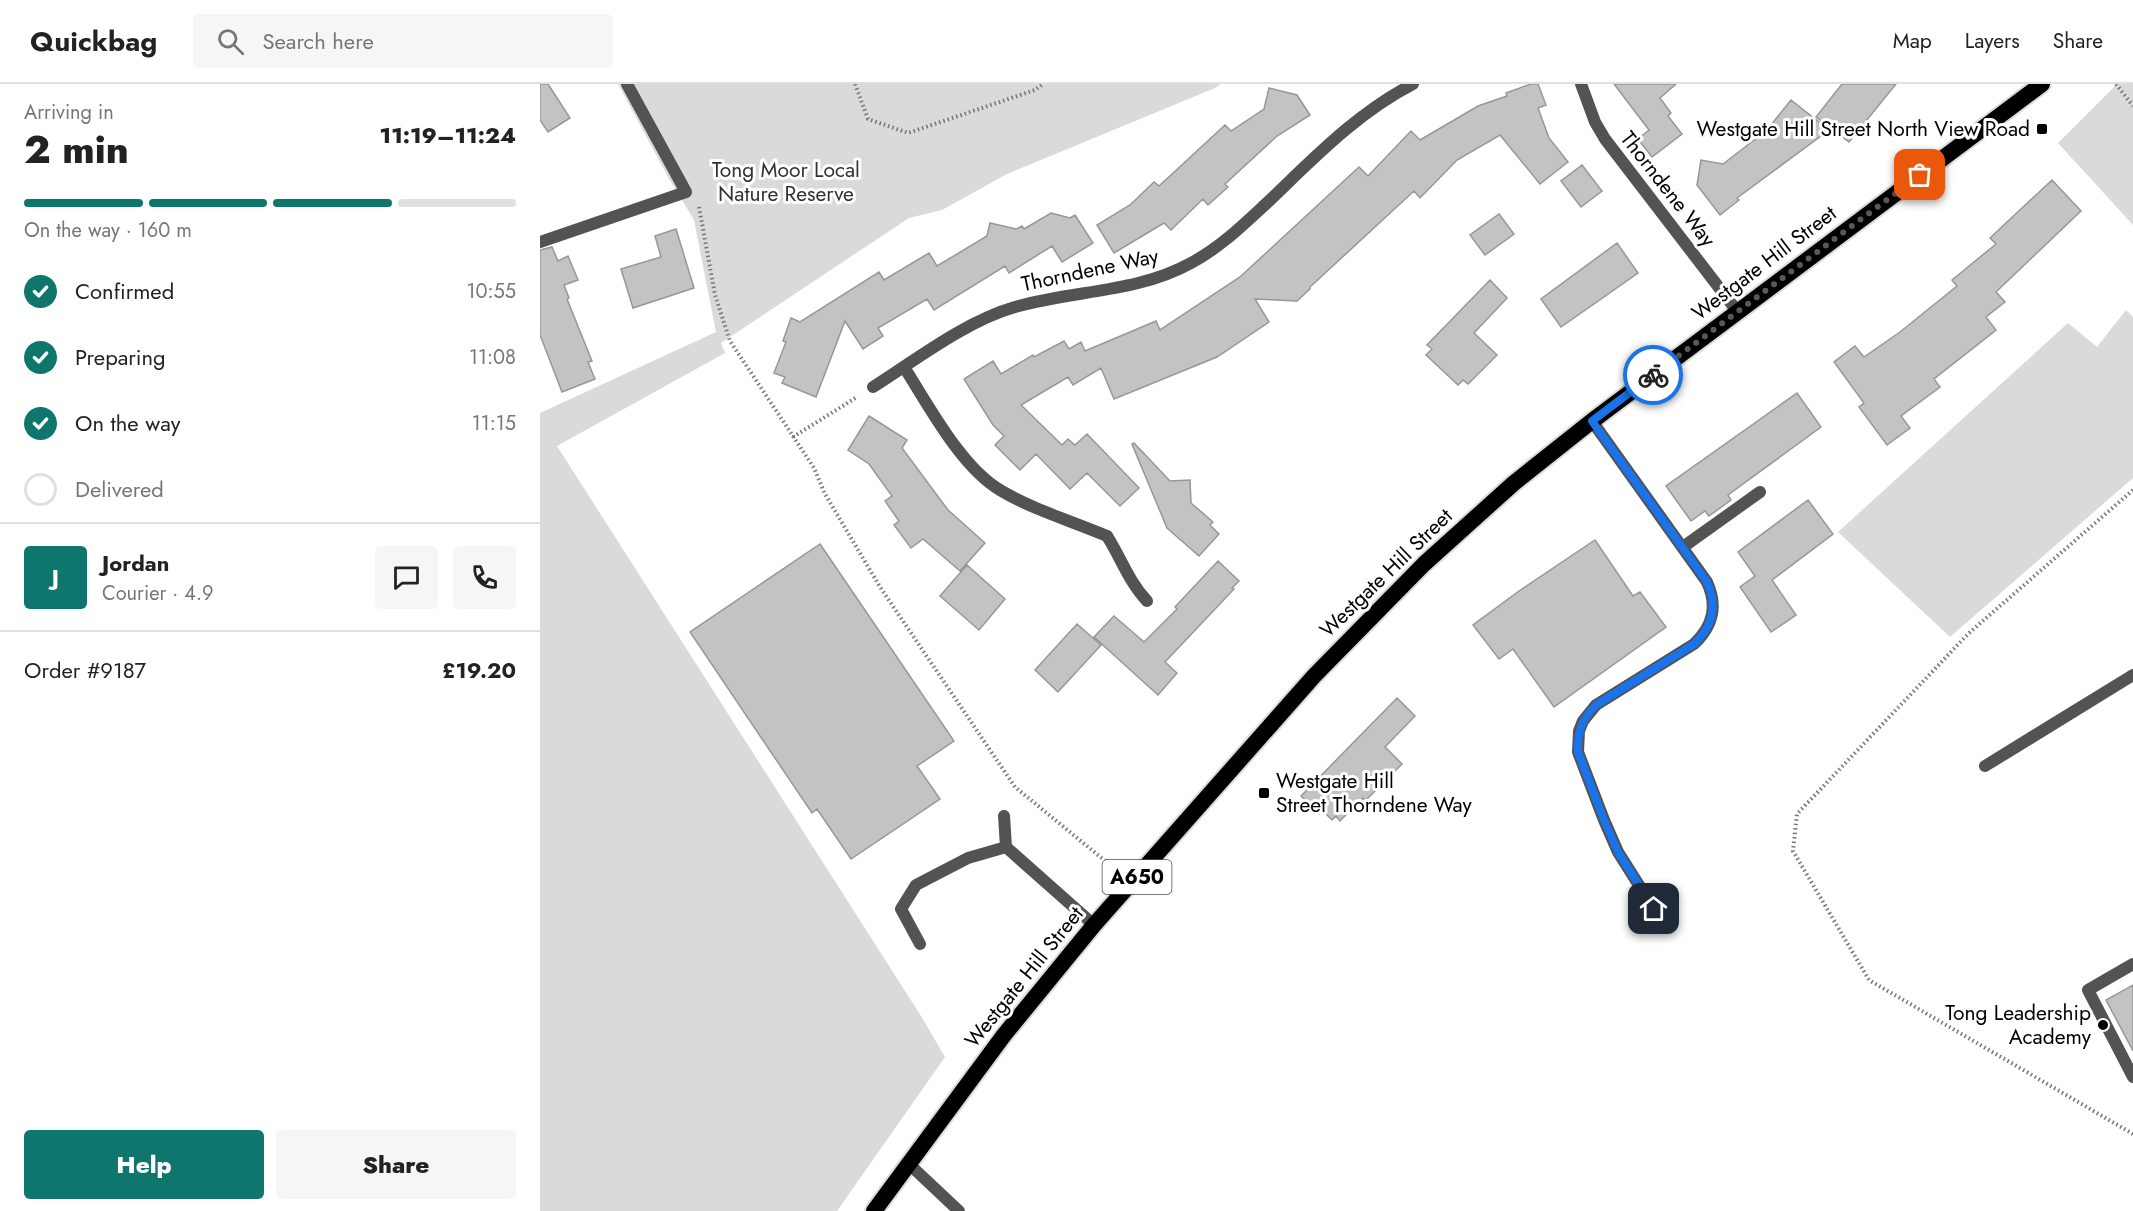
<!DOCTYPE html>
<html lang="en">
<head>
<meta charset="utf-8">
<style>
  :root { --surface:#fff; --page:#f6f6f6; --text:#222; --muted:#767676; --line:#e0e0e0; --accent:#0f766e }
  body { margin:0; font-family:Jost,sans-serif; background:var(--page); color:var(--text); height:100vh; display:flex; flex-direction:column; font-size:22px; white-space:nowrap }
  * { box-sizing:border-box; margin:0 }
  p { font-size:20px; color:var(--muted) }
  .icon { flex:none; width:33px; height:33px; fill:none; stroke:currentColor; stroke-width:2; stroke-linecap:round; stroke-linejoin:round }
  .map { position:relative; flex:1; overflow:hidden }
  .drawer { display:flex; flex-direction:column; background:var(--surface); width:540px }
  .drawer>* { flex:none }
  .pin { position:absolute; display:grid; place-items:center; width:51px; height:51px; color:#fff; margin:-26px; border-radius:12px; box-shadow:0 3px 9px #0006 }
  .courier { position:absolute; display:grid; place-items:center; width:60px; height:60px; margin:-30px; border:4px solid #1a73e8; border-radius:50%; background:#fff; color:#222; box-shadow:0 2px 8px #0007 }
  .overview em { font-style:normal; font-weight:800 }
  .overview div { display:flex; flex-direction:column-reverse }
  .overview { display:flex; align-items:center; justify-content:space-between; height:102px; padding:0 24px }
  h1 { font-size:39px; font-weight:800; line-height:45px }
  .bar { display:grid; grid-template-columns:repeat(4,1fr); gap:9px 6px; align-content:center; height:72px; padding:0 24px }
  .bar i { height:8px; border-radius:4px; background:var(--line) }
  .bar .on { background:var(--accent) }
  .bar p { grid-column:span 4 }
  .line { display:flex; align-items:center; gap:15px; padding:0 24px; border-top:2px solid var(--line) }
  .line div { flex:1 }
  .round { display:grid; place-items:center; flex:none; width:63px; height:63px; border-radius:6px; background:var(--page) }
  ol { padding:0 24px; list-style:none }
  li { display:flex; align-items:center; gap:18px; height:66px }
  li p { margin-inline-start:auto }
  li .icon { padding:6px; border-radius:50%; background:var(--accent); color:#fff; stroke-width:4 }
  li:last-child { color:var(--muted) }
  li i { width:33px; height:33px; border:3px solid var(--line); border-radius:50% }
  .primary-button { display:flex; gap:12px; margin-top:auto; padding:12px 24px }
  .primary-button a { flex:1; height:69px; border-radius:6px; background:var(--accent); color:#fff; font-size:24px; font-weight:800; line-height:69px; text-align:center }
  .primary-button a+a { background:var(--page); color:var(--text) }
  header { display:flex; align-items:center; gap:36px; box-sizing:border-box; height:84px; padding:0 30px; background:var(--surface); border-bottom:2px solid var(--line) }
  header strong { font-size:28px }
  nav { display:flex; gap:33px; margin-inline-start:auto; font-size:21px }
  .search { width:420px; height:54px; background:var(--page); display:flex; align-items:center; gap:15px; box-sizing:border-box; padding:0 21px; border-radius:6px; color:var(--muted); font-size:22px }
  main { display:flex; flex:1; min-height:0 }
  .map>svg:first-child { display:block }
  .green { fill:#dadada }
  .building { fill:#c3c3c3; stroke:#979797; stroke-width:1.5 }
  .lines { fill:none; stroke-linecap:round; stroke-linejoin:round }
  .trunk-casing { stroke:#dbdbdb; stroke-width:20 }
  .path { stroke:#757575; stroke-width:4; stroke-dasharray:1.5 3; stroke-linecap:butt }
  .service { stroke:#535353; stroke-width:12 }
  .minor { stroke:#535353; stroke-width:12 }
  .trunk { stroke:#000; stroke-width:16 }
  .done { stroke:#595959; stroke-width:6; stroke-dasharray:0 10.8 }
  .route { stroke:#1a73e8; stroke-width:8 }
  .poi-dot { fill:#000; stroke:#fff; stroke-width:2 }
  .labels { text-anchor:middle; dominant-baseline:central; stroke-width:6; stroke-linejoin:round; paint-order:stroke }
  .shield { fill:#fff; stroke:#4c4c4c; stroke-width:1.5 }
  .shield-label { font-size:20px; font-weight:bold; fill:#000 }
  .poi-label { font-size:21px; fill:#000; stroke:#fff; text-anchor:end }
  .park-label { font-size:21px; fill:#313131; stroke:#fff }
  .street-label { font-size:21px; fill:#000; stroke:#fff }
</style>
</head>
<body>
<header>
<strong>Quickbag</strong>
<div class="search"><svg class="icon" aria-label="search" viewBox="0 0 24 24"><circle cx="10" cy="10" r="6"/><path d="M15 15l6 6"/></svg>Search here</div>
<nav><a>Map</a><a>Layers</a><a>Share</a></nav>
</header>
<main>
<section class="drawer">
<div class="overview"><div><h1>2 min</h1><p>Arriving in</p></div><em>11:19–11:24</em></div>
<div class="bar"><i class="on"></i><i class="on"></i><i class="on"></i><i></i><p>On the way · 160 m</p></div>
<ol>
<li><svg class="icon" aria-label="check" viewBox="0 0 24 24"><path d="M5 12l5 5 9-10"/></svg>Confirmed<p>10:55</p></li>
<li><svg class="icon" aria-label="check" viewBox="0 0 24 24"><path d="M5 12l5 5 9-10"/></svg>Preparing<p>11:08</p></li>
<li><svg class="icon" aria-label="check" viewBox="0 0 24 24"><path d="M5 12l5 5 9-10"/></svg>On the way<p>11:15</p></li>
<li><i></i>Delivered</li>
</ol>
<div class="line" style="height:108px"><b class="round" style="background:var(--accent);color:#fff">J</b><div><b>Jordan</b><p>Courier · 4.9</p></div><a class="round"><svg class="icon" aria-label="chat" viewBox="0 0 24 24"><path d="M4 5h16v11H9l-5 4z"/></svg></a><a class="round"><svg class="icon" aria-label="phone" viewBox="0 0 24 24"><path d="M5 4h4l2 5-3 2q2 4 5 5l2-3 5 2v4C11 20 4 13 5 4z"/></svg></a></div>
<div class="line" style="height:78px"><div>Order #9187</div><b>£19.20</b></div>
<div class="primary-button"><a>Help</a><a>Share</a></div>
</section>
<div class="map">
<svg width="1593" height="1127" viewBox="0 0 1593 1127">
  <rect width="100%" height="100%" fill="#fff"/>
  <path class="green" d="M78,0H681L675,4L467,90L402,126L369,134L181,259L185,269L17,362L381,932L405,973L297,1127H0V329L176,248L154,136L128,93Z
    M1577,0H1593V141L1518,59Z
    M1586,226L1593,233V394L1410,553L1298,448L1528,239L1557,263Z"/>
  <path class="building" d="M0,0H8L30,34L8,48L0,36Z
    M991,0H998L1006,21L998,24L1009,54L1028,78L1000,100L960,51L917,76L880,114L874,107L770,203V205L757,217L715,215L729,238L677,273L574,315L561,284L533,301L528,293L481,321L522,361L528,355L535,361L547,350L599,404L580,422L547,389L530,405L496,370L480,386L455,361L464,352L453,341L424,295L453,277L461,290L493,271L494,273L524,257L529,265L541,258L545,267L616,237L620,246L700,193L819,83L828,92L871,47L880,56L938,22L967,12L966,9Z
    M1074,0H1136L1120,14L1131,29L1128,32L1142,50L1112,73L1098,55L1109,46Z
    M1302,0H1356L1309,58L1276,33Z
    M729,4L757,11L770,31L737,52L685,100L688,103L668,121L663,115L631,146L624,139L574,169L557,141L590,121L614,98L619,102L685,41L691,47L724,25Z
    M1251,16L1289,46L1197,114L1199,116L1180,131L1157,101L1161,76L1183,80L1227,46Z
    M1042,81L1062,107L1041,123L1021,97Z
    M1512,96L1541,127L1456,208L1465,218L1446,233L1456,246L1394,295L1400,303L1361,332L1370,344L1347,361L1319,323L1324,319L1294,278L1315,262L1324,273L1360,248L1417,202L1412,196L1456,160L1450,154Z
    M511,129L530,134L535,131L553,159L522,178L512,162L469,189L465,182L394,226L387,215L338,244L343,252L323,265L305,237L276,313L242,299L245,293L234,289L246,258L243,257L251,234L260,238L339,188L344,196L389,169L397,182L447,152L450,139L476,145L482,142L484,145Z
    M959,130L974,150L945,171L930,151Z
    M136,145L154,204L93,224L81,185L121,173L115,152Z
    M1077,159L1098,189L1021,243L1001,215Z
    M12,163L18,177L28,172L38,196L24,201L29,214L27,215L52,277L48,278L55,295L22,308L0,251V166Z
    M950,196L967,214L934,249L957,271L928,300L923,296L918,301L886,271L892,265L887,261Z
    M1257,309L1281,343L1188,411L1191,416L1169,432L1165,427L1151,437L1126,402Z
    M329,332L367,356L362,364L408,426L445,459L420,487L383,455L371,464L354,441L359,437L345,417L352,412L329,380L308,366Z
    M594,359L630,397L650,396L651,419L673,438L670,441L679,450L659,472L627,444L592,360Z
    M1268,416L1293,450L1232,496L1256,531L1231,548L1200,503L1215,492L1198,468Z
    M1055,456L1093,512L1100,508L1126,543L1014,623L973,565L959,575L933,541L979,507Z
    M280,460L414,657L377,682L400,715L311,775L277,725L272,729L150,548Z
    M678,477L699,497L692,504L694,505L625,578L637,589L618,611L554,553L574,532L604,558L637,525L635,523Z
    M427,481L465,515L439,546L400,512Z
    M537,540L561,561L518,608L495,586Z
    M857,614L875,632L845,663L862,680L825,717L823,714L800,737L796,732L792,736L783,727L779,730L761,712Z
    M1593,901V967L1566,916Z"/>
  <g class="lines">
    <defs>
      <path id="trunk" d="M334,1127L464,951L554,841L774,592L884,480L974,399L1052,337L1502,0"/>
    </defs>
    <use href="#trunk" class="trunk-casing"/>
    <path class="path" d="M315,0L328,35L368,49L495,6L503,0
      M1576,0L1593,22
      M159,123L175,211L190,257L274,384L285,410L340,503L475,703L575,785
      M253,353L317,313
      M1593,406L1429,549L1257,730L1253,767L1329,896L1593,1050"/>
    <path class="service" d="M1052,337L1167,498C1178,522 1173,542 1154,560L1056,621L1043,637L1039,647L1038,668L1064,736L1078,768L1114,825
      M567,452C581,474 589,498 607,517
      M1143,463L1220,408
      M1445,682L1593,591
      M464,732L466,763
      M380,860L361,825L376,801L428,774L466,763L554,841
      M1593,880L1548,906L1593,993"/>
    <path class="minor" d="M1041,0L1055,38L1065,55L1197,227
      M0,158L146,108L87,0
      M364,283C389,322 421,383 460,406C493,426 532,437 567,452
      M333,303C377,275 426,237 475,223C533,206 597,209 651,179C681,163 704,140 729,117C774,74 817,29 873,0
      M369,1080L419,1127"/>
    <use href="#trunk" class="trunk"/>
  </g>
  <g class="lines">
    <path class="done" d="M1113,291L1380,91"/>
    <path class="route" d="M1113,291L1052,337L1167,498C1178,522 1173,542 1154,560L1056,621C1042,635 1037,648 1038,668L1064,736L1078,768L1114,825"/>
  </g>
  <g class="poi-dot">
    <rect x="1496" y="39" width="12" height="12" rx="3"/>
    <rect x="718" y="703" width="12" height="12" rx="3"/>
    <circle cx="1563" cy="941" r="6"/>
  </g>
  <g class="labels">
    <rect class="shield" x="562.5" y="776" width="69" height="34" rx="4.5"/>
    <g class="shield-label">
      <text x="597" y="793">A650</text>
    </g>
    <g class="poi-label">
      <text x="1490" y="45">Westgate Hill Street North View Road</text>
      <text x="736" y="697" text-anchor="start">Westgate Hill<tspan x="736" dy="24">Street Thorndene Way</tspan></text>
      <text x="1551" y="929">Tong Leadership<tspan x="1551" dy="24">Academy</tspan></text>
    </g>
    <g class="park-label">
      <text x="246" y="86">Tong Moor Local<tspan x="246" dy="24">Nature Reserve</tspan></text>
    </g>
    <g class="street-label">
      <text transform="translate(1128 105) rotate(52)">Thorndene Way</text>
      <text transform="translate(1224 179) rotate(-37)">Westgate Hill Street</text>
      <text transform="translate(550 186) rotate(-12)">Thorndene Way</text>
      <text transform="translate(846 489) rotate(-44)">Westgate Hill Street</text>
      <text transform="translate(484 893) rotate(-51)">Westgate Hill Street</text>
    </g>
  </g>
</svg>
<div class="pin" style="left:1380px;top:91px;background:#ea580c"><svg class="icon" aria-label="bag" viewBox="0 0 24 24"><path d="M5 8h14l-1 12H6zM9 8a3 3 0 0 1 6 0"/></svg></div>
<div class="pin" style="left:1114px;top:825px;background:#1f2937"><svg class="icon" aria-label="home" viewBox="0 0 24 24"><path d="M3 11l9-7 9 7M6 9v11h12V9"/></svg></div>
<div class="courier" style="left:1113px;top:291px"><svg class="icon" aria-label="bike" viewBox="0 0 24 24"><circle cx="6" cy="16" r="4"/><circle cx="18" cy="16" r="4"/><path d="M6 16l4-8h5l3 8M10 8l3 8H6M13 5h3"/></svg></div>
</div>
</main>
</body>
</html>
